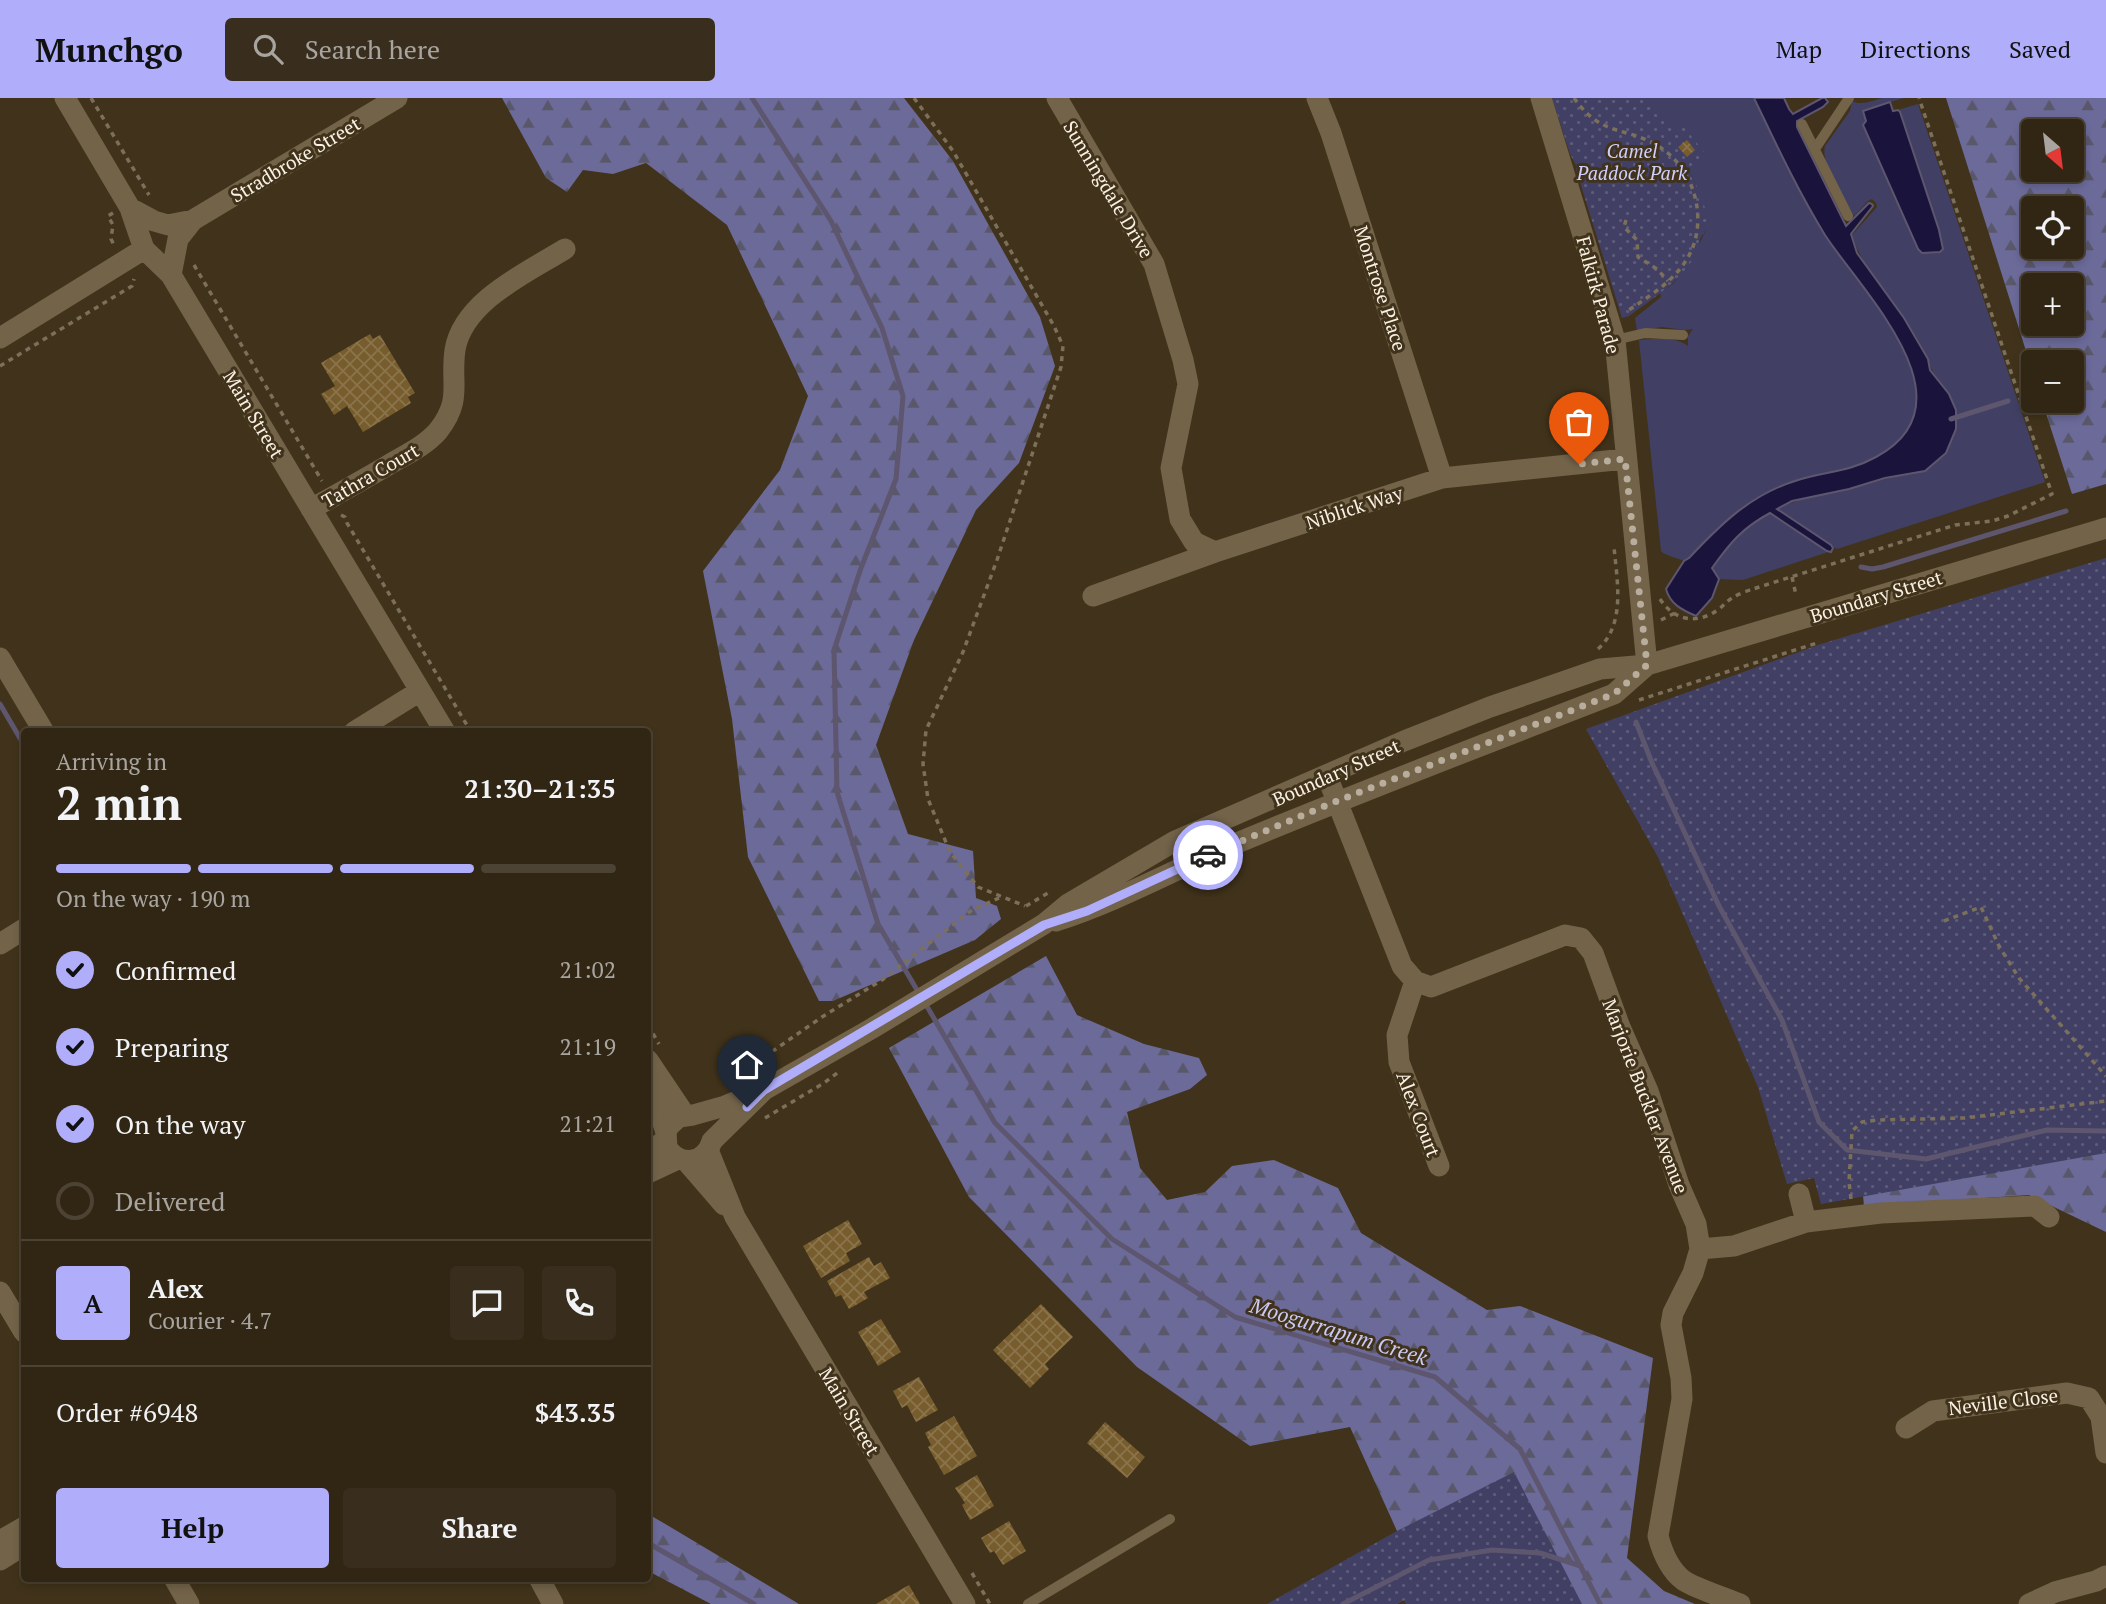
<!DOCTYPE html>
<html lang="en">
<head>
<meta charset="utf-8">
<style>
  :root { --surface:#312614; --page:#392e1d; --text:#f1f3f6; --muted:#a8a5a0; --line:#4c4334; --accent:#b0aefa }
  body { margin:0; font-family:"PT Serif",serif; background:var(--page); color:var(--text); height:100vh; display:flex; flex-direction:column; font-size:26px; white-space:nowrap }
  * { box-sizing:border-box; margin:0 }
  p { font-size:23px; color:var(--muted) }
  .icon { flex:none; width:38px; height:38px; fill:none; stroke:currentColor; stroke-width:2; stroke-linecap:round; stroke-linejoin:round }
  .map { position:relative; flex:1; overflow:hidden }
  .drawer { position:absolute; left:21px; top:630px; width:630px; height:854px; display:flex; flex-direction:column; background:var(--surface); border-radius:7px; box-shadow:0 4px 10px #0003,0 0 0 2px var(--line) }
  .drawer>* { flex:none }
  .needle { width:46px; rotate:152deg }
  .controls { position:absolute; left:2021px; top:21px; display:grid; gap:14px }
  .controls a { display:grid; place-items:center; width:63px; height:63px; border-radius:7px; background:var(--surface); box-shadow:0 4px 10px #0003,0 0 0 2px var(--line); font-size:35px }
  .pin { position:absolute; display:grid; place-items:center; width:60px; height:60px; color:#fff; margin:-72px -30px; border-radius:50% 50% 50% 0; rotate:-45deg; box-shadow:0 0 7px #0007 }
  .pin .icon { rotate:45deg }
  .courier { position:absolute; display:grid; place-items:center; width:70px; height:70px; margin:-35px; border:5px solid #b0aefa; border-radius:50%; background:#fff; color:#222; box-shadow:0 2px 9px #0007 }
  .headline em { font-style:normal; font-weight:700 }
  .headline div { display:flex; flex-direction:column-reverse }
  .headline { display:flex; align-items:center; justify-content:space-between; height:119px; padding:0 35px }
  h1 { font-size:46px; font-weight:700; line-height:52px }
  .bar { display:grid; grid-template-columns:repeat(4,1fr); gap:10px 7px; align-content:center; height:84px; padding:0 35px }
  .bar i { height:9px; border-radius:5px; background:var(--line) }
  .bar .on { background:var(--accent) }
  .bar p { grid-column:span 4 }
  .line { display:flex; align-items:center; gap:18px; padding:0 35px; border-top:2px solid var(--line) }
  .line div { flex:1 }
  .round { display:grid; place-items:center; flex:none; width:74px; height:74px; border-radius:7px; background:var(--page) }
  ol { padding:0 35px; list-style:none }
  li { display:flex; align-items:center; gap:21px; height:77px }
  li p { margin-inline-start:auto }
  li .icon { padding:7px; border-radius:50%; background:var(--accent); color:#111; stroke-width:4 }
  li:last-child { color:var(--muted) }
  li i { width:38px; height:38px; border:4px solid var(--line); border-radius:50% }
  .action { display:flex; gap:14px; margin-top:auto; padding:14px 35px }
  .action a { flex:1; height:80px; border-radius:7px; background:var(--accent); color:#111; font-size:28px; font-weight:700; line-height:80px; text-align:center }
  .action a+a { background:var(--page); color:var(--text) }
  header { display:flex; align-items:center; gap:42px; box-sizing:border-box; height:98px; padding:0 35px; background:var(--accent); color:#111 }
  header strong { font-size:33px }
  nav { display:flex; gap:38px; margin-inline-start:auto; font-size:24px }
  .search { width:490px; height:63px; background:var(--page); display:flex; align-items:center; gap:18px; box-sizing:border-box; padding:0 24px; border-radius:7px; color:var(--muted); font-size:26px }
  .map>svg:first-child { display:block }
  .green { fill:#414064 }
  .forest { fill:url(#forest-firs); fill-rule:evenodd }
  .park { fill:url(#park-dots) }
  .water { fill:#1a143c; stroke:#5d566e; stroke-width:2 }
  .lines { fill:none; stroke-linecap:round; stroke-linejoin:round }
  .stream { stroke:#5d566e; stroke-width:5 }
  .building { fill:url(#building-cross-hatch) }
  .path { stroke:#7c705b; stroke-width:3.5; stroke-dasharray:5 5; stroke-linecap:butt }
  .lane { stroke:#726349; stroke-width:10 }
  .street { stroke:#726349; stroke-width:21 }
  .secondary { stroke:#726349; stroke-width:21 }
  .done { stroke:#b9ae9d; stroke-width:7; stroke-dasharray:0 12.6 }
  .route { stroke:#b0aefa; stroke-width:9 }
  .labels { text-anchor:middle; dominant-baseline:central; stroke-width:6; stroke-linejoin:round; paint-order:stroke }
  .park-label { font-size:19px; font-style:italic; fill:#d0d0fd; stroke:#41331b }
  .street-label { font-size:19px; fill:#faf1e3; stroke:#41331b }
  .water-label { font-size:21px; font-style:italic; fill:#cacaf7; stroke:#41331b }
</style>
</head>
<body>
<header>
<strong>Munchgo</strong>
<div class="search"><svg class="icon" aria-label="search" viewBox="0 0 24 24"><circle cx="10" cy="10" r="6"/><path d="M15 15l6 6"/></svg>Search here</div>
<nav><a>Map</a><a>Directions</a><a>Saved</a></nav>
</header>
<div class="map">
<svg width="2106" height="1506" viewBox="0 0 2106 1506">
  <defs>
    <pattern id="forest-firs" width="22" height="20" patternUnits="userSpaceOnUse" patternTransform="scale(1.75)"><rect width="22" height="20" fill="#6b6a99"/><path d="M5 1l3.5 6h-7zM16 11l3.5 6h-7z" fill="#59576a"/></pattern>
    <pattern id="park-dots" width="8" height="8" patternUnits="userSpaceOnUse" patternTransform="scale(1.75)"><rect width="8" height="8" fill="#414064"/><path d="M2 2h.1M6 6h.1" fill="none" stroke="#5d5c7a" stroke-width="1.8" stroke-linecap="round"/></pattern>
    <pattern id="building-cross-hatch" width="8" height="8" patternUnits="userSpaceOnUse" patternTransform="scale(1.75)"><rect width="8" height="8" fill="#775c2d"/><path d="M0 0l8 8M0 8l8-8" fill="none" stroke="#8b744b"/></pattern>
  </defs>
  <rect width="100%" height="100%" fill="#41331b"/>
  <path class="green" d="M1577,0H1754C1776,46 1798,93 1825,137C1862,194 1977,305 1876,359C1847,375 1824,373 1795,383C1750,397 1720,427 1689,460L1684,463C1677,459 1665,458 1661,453L1639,242C1654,241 1675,238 1688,248V238L1693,231L1685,232L1662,229L1637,233L1635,220L1661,199L1660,195L1674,185L1691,163L1706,132L1698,91L1688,70L1676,27Z
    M1882,0H1904L1890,4L1889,88L1918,151L1922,155L1940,154L1939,132L1898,12L1918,6L2045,384L1837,451L1776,412C1800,399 1824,397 1850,391C1872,385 1892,378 1915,376L1940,284C1929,271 1926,255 1917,240C1897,206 1864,175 1852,137L1877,109L1876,105L1872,101L1868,103L1854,118C1845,101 1820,66 1825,48L1850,13L1852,3C1862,8 1872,3 1882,0Z
    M1770,415L1828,454L1743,482L1719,481L1712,471C1730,445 1742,430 1770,415Z"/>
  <path class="forest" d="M502,0H904L953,63L1040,219L1055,268L1019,365L976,412L914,542L876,647L908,736L973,753L976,800L997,808L1001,821L975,842L833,903H819L748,759L732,621L703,473L780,372L808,298L727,127L646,65L613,76L583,72L567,94L546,80Z
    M1946,0H2106V386L2072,396L2042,303H2072V264H2034L2033,275ZM2034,33H2072V72H2034ZM2034,110H2072V149H2034ZM2072,187V226H2034V187Z
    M1046,858L1077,917L1144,946L1199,960L1207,977L1190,991L1127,1014L1140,1070L1167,1102L1205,1094L1232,1068L1274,1062L1338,1090L1361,1135L1487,1212L1520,1208L1653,1260L1627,1460L1664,1493L1695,1506H1498L1404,1502L1396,1506L1397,1433L1350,1329L1250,1348L1137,1269L969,1099L889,950Z
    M2106,986V1134L2029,1097L1864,1108L1855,1012Z
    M648,1416L667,1427L799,1506H711L648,1473Z"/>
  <path class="park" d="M1552,0H1646L1650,7L1675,26L1683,28L1705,55L1688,71C1696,85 1711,115 1706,131C1705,135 1702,137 1700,141C1699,144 1699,148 1698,151C1685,182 1654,199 1629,218L1622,220L1576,71V67L1570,56Z
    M2106,460V1055L1821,1106L1814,1080L1787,1086L1758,989L1658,759L1586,631L1821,546Z
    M1514,1374L1582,1506H1406L1404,1502L1396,1506H1267L1397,1433Z"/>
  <path class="water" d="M1754,0H1784L1789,11L1793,16L1822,0H1825L1828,4L1823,9L1797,23V29L1846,128L1869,105L1872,106L1873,108L1851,136L1857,155L1904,220L1928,261L1930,272L1949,296L1956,312V331L1946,355L1925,373L1885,380L1849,391L1792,403L1777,411L1831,447L1833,450L1831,454L1827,453L1770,415C1742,430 1730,445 1712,470L1719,481L1712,500L1696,518C1682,512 1670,506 1666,491L1684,463L1689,460C1720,427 1750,397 1795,383C1824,373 1847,375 1876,359C1977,305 1862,194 1825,137C1798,93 1776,46 1754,0Z
    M1890,4L1893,13L1898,12L1900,14L1939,132L1943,151L1940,154L1922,155L1918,151L1863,27L1866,23L1863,13Z"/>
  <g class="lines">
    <path class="stream" d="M752,0L831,123L882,230L903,298L896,381L861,470L834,552L837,694L878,826L920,897
      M1951,321L2008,303
      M1861,469L1872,471L1883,469L2066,413
      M0,606L24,647
      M1636,624L1652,665L1719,808L1782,922L1819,1024L1847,1052L1926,1061L2047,1032L2106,1033
      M925,905L995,1025L1112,1141L1235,1219L1435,1279L1520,1351L1600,1506
      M648,1445L754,1506
      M1343,1506L1429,1462L1492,1452L1540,1455L1581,1468"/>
  </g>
  <path class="building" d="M1687,42L1695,52L1687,59L1678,49Z
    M370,236L373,241L380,237L415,295L408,299L411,305L363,334L347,308L334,317L321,296L335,288L321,265Z
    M848,1122L862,1146L846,1155L850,1163L821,1180L803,1148Z
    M869,1159L874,1168L881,1164L890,1180L864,1194L868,1200L849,1211L841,1197L836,1199L827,1183Z
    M1041,1206L1073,1239L1045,1266L1049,1271L1030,1290L993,1252Z
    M881,1221L901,1254L878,1268L858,1234Z
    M919,1279L938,1312L916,1324L907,1307L902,1310L893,1293Z
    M954,1318L977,1358L944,1377L928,1349L931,1347L925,1335Z
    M1105,1324L1145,1359L1127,1380L1087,1345Z
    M977,1377L994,1408L970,1422L962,1407L965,1405L955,1390Z
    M1009,1423L1026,1453L1003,1467L994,1453L990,1455L981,1440Z
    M909,1487L920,1506H876Z"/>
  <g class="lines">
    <path class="path" d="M91,0L149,97
      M914,0L953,53L1054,228L1063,248L1061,269L997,462L963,554L926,632L923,666L928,701L950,754L978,789L1025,808
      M1574,0C1603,41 1627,27 1661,50C1696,73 1709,125 1687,161C1673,184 1648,199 1626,214
      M113,115L108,118L113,127L111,141L114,147
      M1626,122L1624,129L1637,142L1638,159L1657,171L1668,183
      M194,167L322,383
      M0,268L132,188L134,181
      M341,417L345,419L347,425L471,634
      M1792,479L1796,497
      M1660,501C1674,523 1698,527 1719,511C1724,507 1727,503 1732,500C1738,496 1747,493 1753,491L1955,427L1992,423L2008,418L2052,396L1919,0
      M1661,522L1675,515
      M1598,551C1626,526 1617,483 1614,449
      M1639,602L1820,544
      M1026,808L1048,795
      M1944,823L1981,809L1999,848L2019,880L2106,978
      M648,927L659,946
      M731,982L822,919L882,882L972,812L999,800
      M765,1020L824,985L841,972
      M1851,1101L1849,1084L1852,1033L1862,1024L1878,1022L1965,1020L2106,1003
      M972,1475L990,1506"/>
    <path class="lane" d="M1802,26L1848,118
      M1815,51L1849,0
      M1615,242L1645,235L1683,237
      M1028,1506L1170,1421"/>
    <path class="street" d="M65,0L130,110L144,151L171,177L445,634
      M1057,0L1154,166L1183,262L1188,286L1171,370L1180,421L1194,444L1215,454
      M1317,0L1331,35L1442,380
      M1541,0L1615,242L1647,567
      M130,110L154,123L168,127L193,122
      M171,177L178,141L193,122L397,0
      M0,240L144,151
      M311,411C336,397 361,383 385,369C403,358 424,349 438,333C463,301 450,286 455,252C463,203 528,174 565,151
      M1093,498L1215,454L1442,380L1625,361
      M0,560L44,634
      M354,634L420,593
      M1327,678L1402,868L1415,883L1431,889L1565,837L1581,840L1593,855L1620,929L1648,993L1679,1087L1696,1126L1700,1151L1693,1175L1673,1215L1671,1227L1681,1280L1682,1301L1658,1438C1662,1453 1670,1472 1683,1482C1694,1490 1726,1500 1740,1506
      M0,846L24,831
      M1415,883L1397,937L1399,964L1439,1068
      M648,962L685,1017
      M648,983L666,1034
      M708,1052L735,1119L965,1506
      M686,1063L724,1107
      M1799,1096L1806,1124
      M1700,1151L1734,1148L1806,1124L1881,1115L2035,1108L2049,1119
      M0,1194L24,1234
      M1906,1330L1933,1313L2067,1295L2089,1300L2101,1319L2106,1355
      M174,1480L189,1506
      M539,1480L553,1506
      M2029,1506L2055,1494L2096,1483L2106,1478"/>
    <path class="secondary" d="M1056,823C1119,803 1177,770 1237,745C1362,693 1488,645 1614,596L1647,567
      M764,992L712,1043C705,1066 680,1069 667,1050L666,1034L669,1028L679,1019L693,1017L725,1008L764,992L871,931L1044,826L1068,806L1175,743L1404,643L1490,609L1600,571L1647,567L2106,430
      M648,1055L665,1042
      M648,1075L678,1061
      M0,1443L24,1429
      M0,1462L24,1447"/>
  </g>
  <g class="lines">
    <path class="done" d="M1208,757L1337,703L1614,596L1647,567L1625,361L1579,366"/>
    <path class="route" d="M747,1009L764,992L1044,827L1087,813L1208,757"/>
  </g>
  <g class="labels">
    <g class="park-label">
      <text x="1632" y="52">Camel<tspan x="1632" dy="22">Paddock Park</tspan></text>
    </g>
    <g class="street-label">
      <text transform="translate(295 61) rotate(-31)">Stradbroke Street</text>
      <text transform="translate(1109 91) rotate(59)">Sunningdale Drive</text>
      <text transform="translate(1381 190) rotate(72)">Montrose Place</text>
      <text transform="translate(1599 197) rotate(75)">Falkirk Parade</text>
      <text transform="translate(254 316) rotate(59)">Main Street</text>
      <text transform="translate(370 377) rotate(-30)">Tathra Court</text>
      <text transform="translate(1354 409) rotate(-18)">Niblick Way</text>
      <text transform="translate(1876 498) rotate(-17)">Boundary Street</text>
      <text transform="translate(1336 674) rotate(-24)">Boundary Street</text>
      <text transform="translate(1646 998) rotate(69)">Marjorie Buckler Avenue</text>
      <text transform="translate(1419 1016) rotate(69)">Alex Court</text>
      <text transform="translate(2003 1303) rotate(-7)">Neville Close</text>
      <text transform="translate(850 1313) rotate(59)">Main Street</text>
    </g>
    <g class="water-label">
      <text transform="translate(1339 1233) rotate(17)">Moogurrapum Creek</text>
    </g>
  </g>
</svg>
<div class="controls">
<a><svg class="needle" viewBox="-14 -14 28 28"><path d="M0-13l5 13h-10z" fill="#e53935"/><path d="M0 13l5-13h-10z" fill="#a8a5a0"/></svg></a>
<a><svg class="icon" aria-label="locate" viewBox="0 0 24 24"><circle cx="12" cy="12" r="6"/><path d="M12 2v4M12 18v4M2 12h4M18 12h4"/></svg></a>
<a>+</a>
<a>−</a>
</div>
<div class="pin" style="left:1579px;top:366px;background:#ea580c"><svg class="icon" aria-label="bag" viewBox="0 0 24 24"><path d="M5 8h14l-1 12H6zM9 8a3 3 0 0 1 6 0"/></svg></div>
<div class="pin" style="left:747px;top:1009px;background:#1f2937"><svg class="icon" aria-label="home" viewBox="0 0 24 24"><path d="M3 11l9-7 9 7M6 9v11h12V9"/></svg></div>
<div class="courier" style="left:1208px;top:757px"><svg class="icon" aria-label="car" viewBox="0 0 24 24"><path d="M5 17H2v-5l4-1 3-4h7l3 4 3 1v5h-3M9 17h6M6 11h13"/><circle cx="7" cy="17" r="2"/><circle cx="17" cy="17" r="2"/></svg></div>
<section class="drawer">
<div class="headline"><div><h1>2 min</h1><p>Arriving in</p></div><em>21:30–21:35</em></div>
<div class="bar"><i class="on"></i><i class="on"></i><i class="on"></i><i></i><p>On the way · 190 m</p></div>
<ol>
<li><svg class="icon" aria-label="check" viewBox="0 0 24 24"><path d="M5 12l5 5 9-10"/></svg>Confirmed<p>21:02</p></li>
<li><svg class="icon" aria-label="check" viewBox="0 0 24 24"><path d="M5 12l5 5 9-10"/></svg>Preparing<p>21:19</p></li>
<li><svg class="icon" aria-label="check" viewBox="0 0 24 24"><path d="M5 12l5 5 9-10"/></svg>On the way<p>21:21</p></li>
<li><i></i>Delivered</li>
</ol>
<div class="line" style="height:126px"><b class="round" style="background:var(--accent);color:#111">A</b><div><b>Alex</b><p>Courier · 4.7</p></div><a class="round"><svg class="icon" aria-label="chat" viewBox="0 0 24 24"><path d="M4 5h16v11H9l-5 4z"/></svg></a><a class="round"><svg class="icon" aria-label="phone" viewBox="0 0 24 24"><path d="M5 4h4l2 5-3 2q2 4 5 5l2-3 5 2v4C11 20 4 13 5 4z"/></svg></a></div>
<div class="line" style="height:91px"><div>Order #6948</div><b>$43.35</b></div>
<div class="action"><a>Help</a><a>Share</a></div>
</section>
</div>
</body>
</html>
